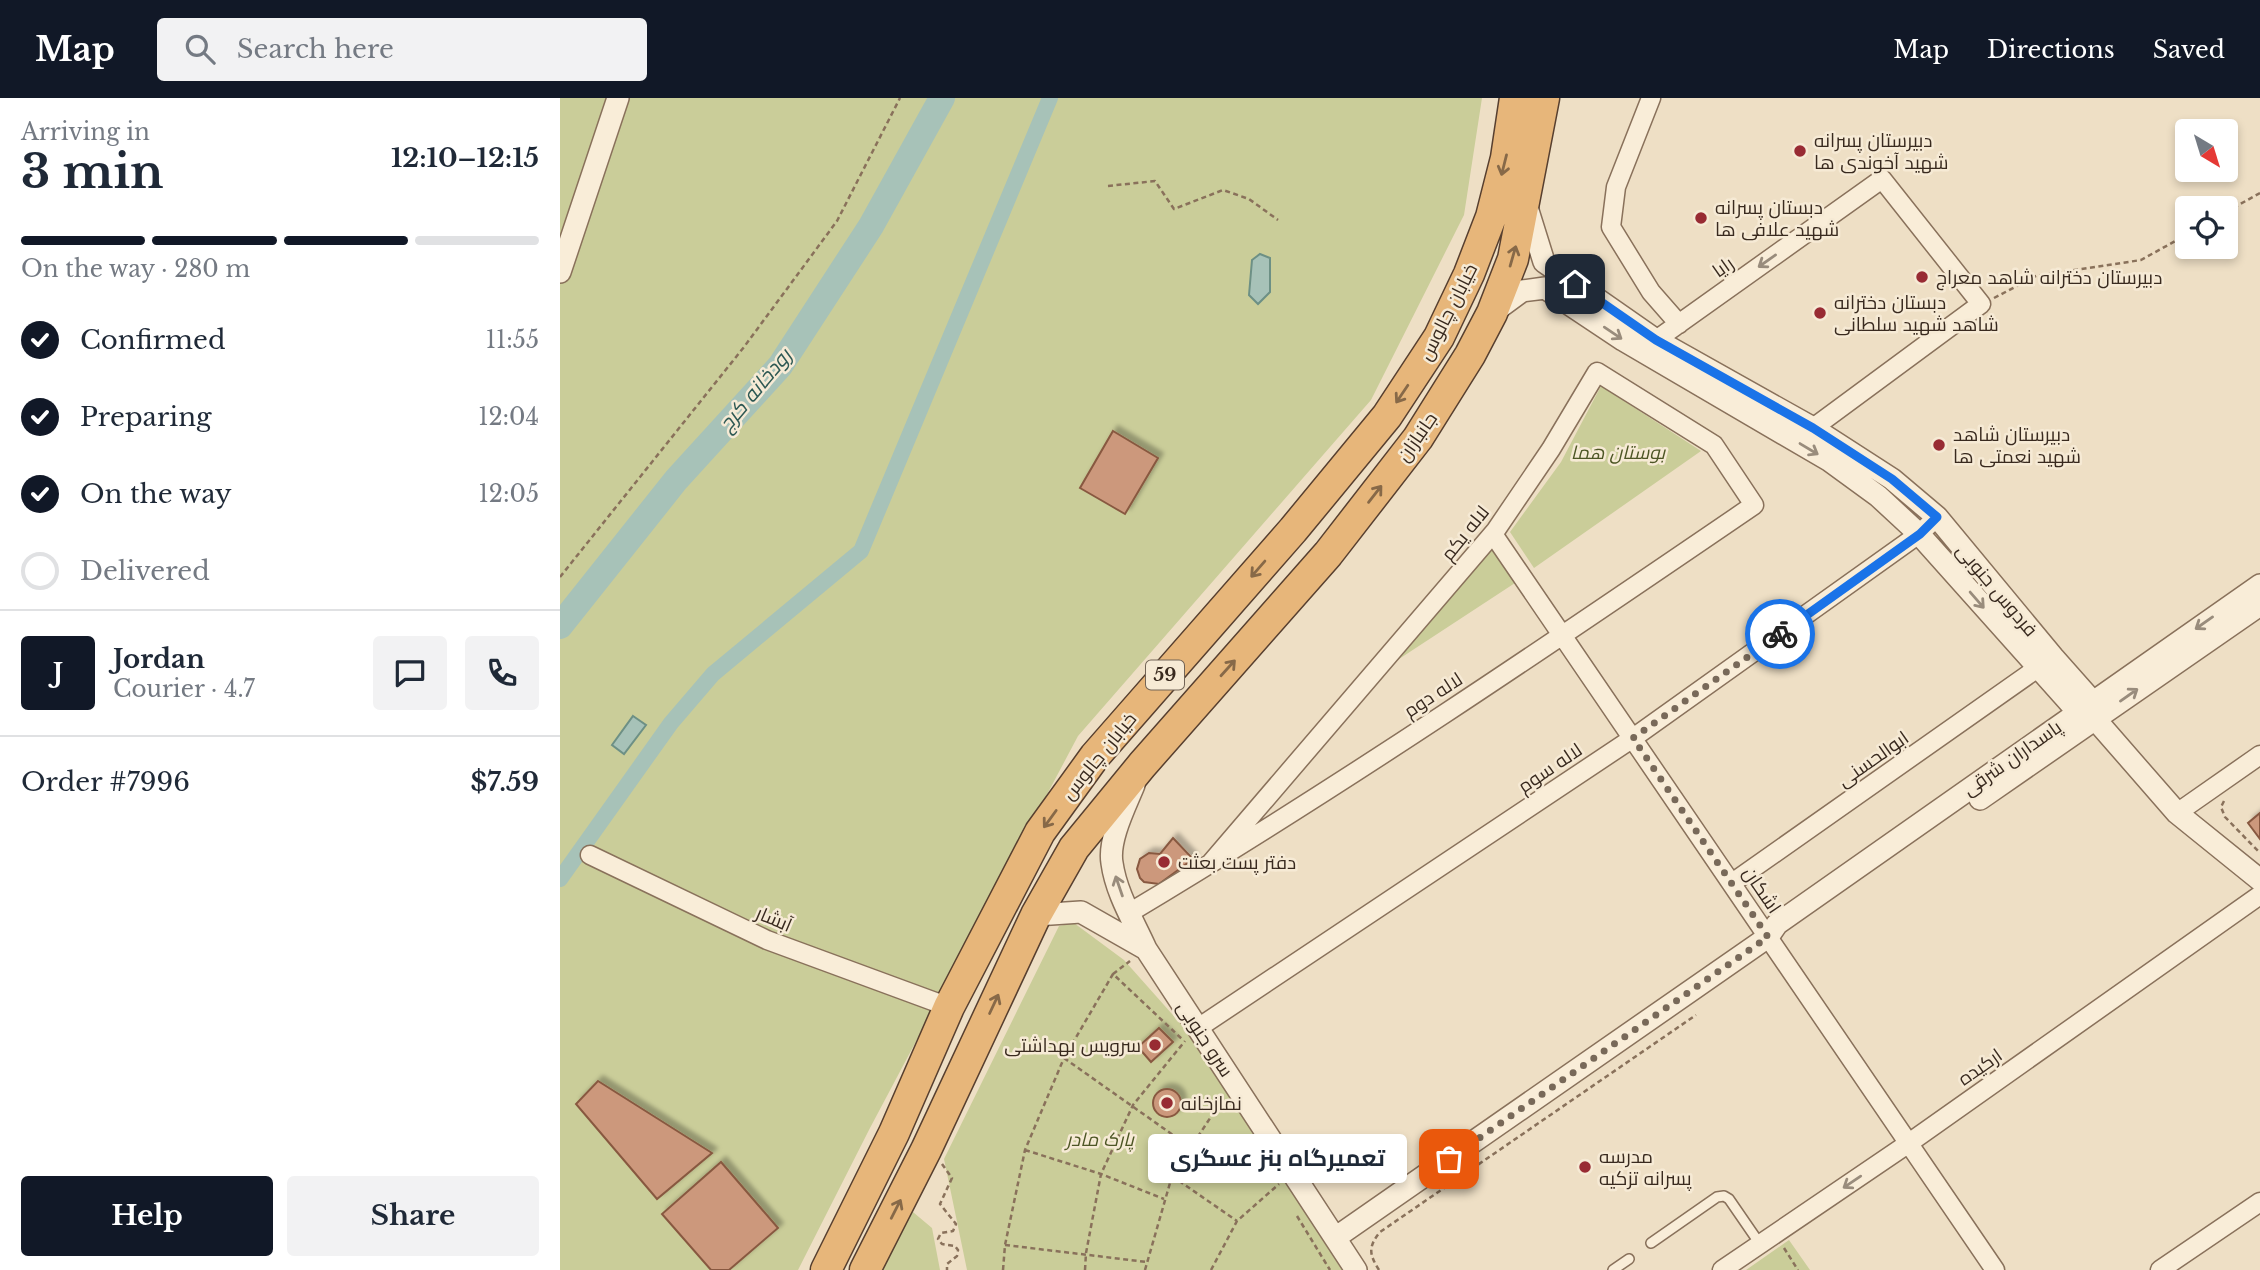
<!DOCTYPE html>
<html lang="en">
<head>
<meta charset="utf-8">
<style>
  :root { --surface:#fff; --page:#f2f2f3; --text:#1f2937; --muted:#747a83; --line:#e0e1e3; --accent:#111827 }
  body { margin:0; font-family:"Libre Baskerville",Cairo,serif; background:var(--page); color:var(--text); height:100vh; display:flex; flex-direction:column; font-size:26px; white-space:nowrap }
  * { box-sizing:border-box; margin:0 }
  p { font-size:23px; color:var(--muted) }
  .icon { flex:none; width:38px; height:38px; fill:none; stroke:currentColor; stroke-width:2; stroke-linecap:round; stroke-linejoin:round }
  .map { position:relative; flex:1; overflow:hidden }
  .side { display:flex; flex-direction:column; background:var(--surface); width:560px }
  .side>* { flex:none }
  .needle { width:46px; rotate:142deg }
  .tools { position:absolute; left:1615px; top:21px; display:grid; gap:14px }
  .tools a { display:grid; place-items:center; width:63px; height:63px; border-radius:7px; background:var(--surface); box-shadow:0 4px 10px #0003; font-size:35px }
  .pin { position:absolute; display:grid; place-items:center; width:60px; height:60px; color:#fff; margin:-30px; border-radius:14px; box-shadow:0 4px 10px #0006 }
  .courier { position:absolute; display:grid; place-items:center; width:70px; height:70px; margin:-35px; border:5px solid #1a73e8; border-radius:50%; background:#fff; color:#222; box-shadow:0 2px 9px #0007 }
  .bubble { position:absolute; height:49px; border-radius:7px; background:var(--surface); box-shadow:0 4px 10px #0003; font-size:23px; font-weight:700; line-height:49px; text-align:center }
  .headline em { font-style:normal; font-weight:700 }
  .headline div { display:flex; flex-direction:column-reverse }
  .headline { display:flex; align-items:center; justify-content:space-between; height:119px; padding:0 21px }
  h1 { font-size:46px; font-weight:700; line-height:52px }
  .bar { display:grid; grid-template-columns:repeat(4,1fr); gap:10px 7px; align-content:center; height:84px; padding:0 21px }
  .bar i { height:9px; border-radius:5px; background:var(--line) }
  .bar .active { background:var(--accent) }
  .bar p { grid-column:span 4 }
  .line { display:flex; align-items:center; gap:18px; padding:0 21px; border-top:2px solid var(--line) }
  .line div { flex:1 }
  .round { display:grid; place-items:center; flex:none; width:74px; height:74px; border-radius:7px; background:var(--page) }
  ol { padding:0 21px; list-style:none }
  li { display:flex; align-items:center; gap:21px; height:77px }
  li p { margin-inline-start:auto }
  li .icon { padding:7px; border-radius:50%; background:var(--accent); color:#fff; stroke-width:4 }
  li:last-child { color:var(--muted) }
  li i { width:38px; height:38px; border:4px solid var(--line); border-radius:50% }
  .primary-button { display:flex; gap:14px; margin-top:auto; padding:14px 21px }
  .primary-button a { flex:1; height:80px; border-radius:7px; background:var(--accent); color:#fff; font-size:28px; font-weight:700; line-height:80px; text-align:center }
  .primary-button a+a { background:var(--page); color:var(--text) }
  header { display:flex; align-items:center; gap:42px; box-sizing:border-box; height:98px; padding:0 35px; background:var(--accent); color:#fff }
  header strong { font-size:33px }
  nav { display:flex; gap:38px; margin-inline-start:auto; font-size:24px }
  .search { width:490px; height:63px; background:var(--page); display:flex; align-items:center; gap:18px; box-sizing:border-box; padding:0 24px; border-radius:7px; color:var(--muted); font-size:26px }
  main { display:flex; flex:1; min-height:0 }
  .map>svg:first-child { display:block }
  .green { fill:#cacd99 }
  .water { fill:#a7c2b8; stroke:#6d9085; stroke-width:2 }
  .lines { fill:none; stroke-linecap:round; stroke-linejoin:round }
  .canal { stroke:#a7c2b8; stroke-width:16 }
  .river { stroke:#a7c2b8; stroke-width:26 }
  .building { fill:#cc987b; stroke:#885941; stroke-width:2; filter:url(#shadow) }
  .service-casing { stroke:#89715b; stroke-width:12 }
  .minor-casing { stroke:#89715b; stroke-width:21 }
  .tertiary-casing { stroke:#89715b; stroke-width:24 }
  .trunk-casing { stroke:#573f2f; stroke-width:33 }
  .path { stroke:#89715b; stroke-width:2.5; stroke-dasharray:5 3.5; stroke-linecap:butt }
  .service { stroke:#f9edd8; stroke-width:9 }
  .minor { stroke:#f9edd8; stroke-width:18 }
  .tertiary { stroke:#f9edd8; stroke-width:21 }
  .trunk { stroke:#e7b67a; stroke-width:30 }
  .oneway { stroke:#876948 }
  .oneway2 { stroke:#998c7c }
  .done { stroke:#786959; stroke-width:7; stroke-dasharray:0 12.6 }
  .route { stroke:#1a73e8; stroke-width:9 }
  .poi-dot { fill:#982b33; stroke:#f6ead5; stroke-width:2.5 }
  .labels { text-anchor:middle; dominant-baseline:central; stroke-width:5; stroke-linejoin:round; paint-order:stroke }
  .shield { fill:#f6ead5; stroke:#726456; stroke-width:2 }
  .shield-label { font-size:18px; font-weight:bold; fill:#392a1f }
  .poi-label { font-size:19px; fill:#392a1f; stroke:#f6ead5; text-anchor:start }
  .street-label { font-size:19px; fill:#392a1f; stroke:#f6ead5 }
  .park-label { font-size:19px; font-style:italic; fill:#4d5625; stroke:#f6ead5 }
  .water-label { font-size:21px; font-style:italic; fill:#2e5954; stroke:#f6ead5 }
</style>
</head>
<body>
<header>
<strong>Map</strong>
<div class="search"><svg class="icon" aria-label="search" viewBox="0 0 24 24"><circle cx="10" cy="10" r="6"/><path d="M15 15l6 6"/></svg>Search here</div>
<nav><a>Map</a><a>Directions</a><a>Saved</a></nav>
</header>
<main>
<section class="side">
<div class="headline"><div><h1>3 min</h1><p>Arriving in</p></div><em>12:10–12:15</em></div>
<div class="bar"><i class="active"></i><i class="active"></i><i class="active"></i><i></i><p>On the way · 280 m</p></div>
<ol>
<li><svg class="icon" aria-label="check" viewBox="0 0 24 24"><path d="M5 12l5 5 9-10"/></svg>Confirmed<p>11:55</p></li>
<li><svg class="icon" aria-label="check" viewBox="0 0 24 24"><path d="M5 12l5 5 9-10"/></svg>Preparing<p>12:04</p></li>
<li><svg class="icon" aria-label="check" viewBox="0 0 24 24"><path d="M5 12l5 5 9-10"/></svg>On the way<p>12:05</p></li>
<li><i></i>Delivered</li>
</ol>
<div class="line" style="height:126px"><b class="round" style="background:var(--accent);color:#fff">J</b><div><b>Jordan</b><p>Courier · 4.7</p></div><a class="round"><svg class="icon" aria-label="chat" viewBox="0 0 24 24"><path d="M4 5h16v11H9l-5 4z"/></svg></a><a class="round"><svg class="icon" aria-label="phone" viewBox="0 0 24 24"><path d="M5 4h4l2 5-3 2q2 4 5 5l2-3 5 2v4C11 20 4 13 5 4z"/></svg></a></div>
<div class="line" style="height:91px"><div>Order #7996</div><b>$7.59</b></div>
<div class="primary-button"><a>Help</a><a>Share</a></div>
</section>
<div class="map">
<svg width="1700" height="1172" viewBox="0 0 1700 1172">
  <defs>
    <filter id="shadow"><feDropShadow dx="5" dy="-5" stdDeviation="2" flood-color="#0004"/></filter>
  </defs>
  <rect width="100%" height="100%" fill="#eedfc5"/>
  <path class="green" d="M0,0H922L904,117L811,302L518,638L310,1030L238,1172H0Z
    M1041,288L1141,353L974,470L950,434L1001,364Z
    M928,447L955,485L810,580Z
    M514,825L564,862L628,934L782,1172H407L384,1061L499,828Z
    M347,1109L372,1130L380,1172H305Z
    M1229,1142L1250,1172H1186Z"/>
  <path class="water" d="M700,156L710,160V194L698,206L689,197L692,162Z
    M73,618L86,627L64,656L52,647Z"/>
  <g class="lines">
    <path class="canal" d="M0,781L111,625L153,576L301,453L490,0"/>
    <path class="river" d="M0,528L116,382L220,268L311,128L382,0"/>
  </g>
  <path class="building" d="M553,333L598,360L565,416L520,390Z
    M1700,715V741L1688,725Z
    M613,740L633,761L599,786L584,784L580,780L577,771L580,761L589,755L600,756Z
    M599,930L613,944L591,964L578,949Z
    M38,983L152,1055L97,1101L16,1006Z
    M593 1005a14 14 0 1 1 28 0a14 14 0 1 1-28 0Z
    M161,1064L218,1130L169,1172H151L102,1116Z"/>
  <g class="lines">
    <defs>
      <path id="service" d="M1091,1145L1157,1099L1164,1098L1169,1101L1200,1146
        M1053,1172L1069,1161"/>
      <path id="minor" d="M1091,0L1056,89L1051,129L1091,194L1119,226
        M1096,242L1322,81L1421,206L1253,330
        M933,436L1435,1172
        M1617,715L1700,657
        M30,757L207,842L389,909
        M1172,785L1489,562
        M569,815C783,687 989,547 1194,407L1154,347L1037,274L991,351L936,432L649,767
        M638,930L1073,640L1359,436L1377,419
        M1162,1172L1349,1045L1700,797
        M1600,1172L1700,1104"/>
      <path id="tertiary" d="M965,103L984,164L1096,242L1253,330L1332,381L1377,419L1493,559L1532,603L1534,616
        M0,174L58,0
        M932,215L962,193L985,190L1063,242L1270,363L1318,398L1359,436L1518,614L1535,621L1617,715L1700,782
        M574,687C565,709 548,742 552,765C556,795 574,824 586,851L796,1172
        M1420,701L1700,507
        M476,817L521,814L586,851
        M775,1140L1208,839L1217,826L1700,487"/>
      <path id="trunk" d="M266,1172L334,1035L389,909L480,734L535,658L733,432L827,318L879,239L909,176L931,119L946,60L955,0
        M305,1172L366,1052L476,817L514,750L582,667L768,456L858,340L910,257L932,215L953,161L984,0"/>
    </defs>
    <use href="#service" class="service-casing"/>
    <use href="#minor" class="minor-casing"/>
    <use href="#tertiary" class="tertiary-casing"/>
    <use href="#trunk" class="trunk-casing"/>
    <path class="path" d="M548,88L595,83L614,111L663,92L689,101L718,122
      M1666,114L1700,95
      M1434,200L1476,178L1581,162L1628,136
      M0,479L184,249L277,123L340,0
      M1664,703L1661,709L1665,719L1700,755
      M553,876L570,863
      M504,960L630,1049
      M465,1052L541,1076L604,1101
      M382,1066L392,1080L380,1106L396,1126L393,1133L381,1135L378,1141L382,1146L395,1148L398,1152L397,1158L387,1166V1172
      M612,1078L677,1123
      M737,1118L770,1172
      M445,1147L587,1164
      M1224,1150L1238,1172
      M443,1172L445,1147L465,1052L504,960L553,876L623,942
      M525,1172L526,1155L541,1076L573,1007L625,943
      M585,1172L612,1078L662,1002
      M651,1172L677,1123L719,1086
      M819,1172C809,1156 808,1149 820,1134L1136,917"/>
    <use href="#service" class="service"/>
    <use href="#minor" class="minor"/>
    <use href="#tertiary" class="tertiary"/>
    <use href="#trunk" class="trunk"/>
  </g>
  <defs><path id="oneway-shaft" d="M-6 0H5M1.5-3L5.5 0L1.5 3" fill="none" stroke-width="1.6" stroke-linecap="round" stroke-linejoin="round" transform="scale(1.75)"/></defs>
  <g class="oneway">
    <use href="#oneway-shaft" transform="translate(944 67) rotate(104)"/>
    <use href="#oneway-shaft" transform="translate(953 158) rotate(-74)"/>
    <use href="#oneway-shaft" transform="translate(842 296) rotate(124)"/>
    <use href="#oneway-shaft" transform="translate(815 396) rotate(-52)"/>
    <use href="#oneway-shaft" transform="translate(698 471) rotate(131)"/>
    <use href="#oneway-shaft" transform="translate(668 570) rotate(-48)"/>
    <use href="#oneway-shaft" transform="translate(490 721) rotate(126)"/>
    <use href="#oneway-shaft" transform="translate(434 906) rotate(-65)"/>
    <use href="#oneway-shaft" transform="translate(336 1111) rotate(-63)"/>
  </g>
  <g class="oneway2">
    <use href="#oneway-shaft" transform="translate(1207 163) rotate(145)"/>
    <use href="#oneway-shaft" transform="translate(1053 235) rotate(34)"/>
    <use href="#oneway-shaft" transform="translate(1249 351) rotate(31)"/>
    <use href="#oneway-shaft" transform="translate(1417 502) rotate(49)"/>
    <use href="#oneway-shaft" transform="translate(1644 525) rotate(145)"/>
    <use href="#oneway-shaft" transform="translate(1569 597) rotate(-35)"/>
    <use href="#oneway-shaft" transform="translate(559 788) rotate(-109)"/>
    <use href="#oneway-shaft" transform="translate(1292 1084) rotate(146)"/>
  </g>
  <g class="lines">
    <path class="done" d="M889,1061L1208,839L1073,640L1220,536"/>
    <path class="route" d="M1015,186L1096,242L1253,330L1332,381L1377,419L1360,436L1220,536"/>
  </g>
  <g class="poi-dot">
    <circle cx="1240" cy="53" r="7"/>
    <circle cx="1141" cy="120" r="7"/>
    <circle cx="1362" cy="179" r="7"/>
    <circle cx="1260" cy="215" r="7"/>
    <circle cx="1379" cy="347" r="7"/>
    <circle cx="604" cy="764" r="7"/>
    <circle cx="595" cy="947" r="7"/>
    <circle cx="607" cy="1005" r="7"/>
    <circle cx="1025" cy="1069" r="7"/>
  </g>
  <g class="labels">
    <rect class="shield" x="586" y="562.5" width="38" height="29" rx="5"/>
    <g class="shield-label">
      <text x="605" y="577">59</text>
    </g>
    <g class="poi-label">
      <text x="1254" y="42">دبیرستان پسرانه<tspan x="1254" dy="22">شهید آخوندی ها</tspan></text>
      <text x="1155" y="109">دبستان پسرانه<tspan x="1155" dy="22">شهید علافی ها</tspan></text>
      <text x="1376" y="179">دبیرستان دخترانه شاهد معراج</text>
      <text x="1274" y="204">دبستان دخترانه<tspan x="1274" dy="22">شاهد شهید سلطانی</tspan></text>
      <text x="1393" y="336">دبیرستان شاهد<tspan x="1393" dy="22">شهید نعمتی ها</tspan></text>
      <text x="618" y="764">دفتر پست بعثت</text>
      <text x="581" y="947" text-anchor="end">سرویس بهداشتی</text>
      <text x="621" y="1005">نمازخانه</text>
      <text x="1039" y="1058">مدرسه<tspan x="1039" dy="22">پسرانه تزکیه</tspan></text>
    </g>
    <g class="street-label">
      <text transform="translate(1163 169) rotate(-35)">رایا</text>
      <text transform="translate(888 214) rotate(-63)">خیابان چالوس</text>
      <text transform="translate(857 339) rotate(-55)">جانبازان</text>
      <text transform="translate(905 435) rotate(-51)">لاله یکم</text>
      <text transform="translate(1437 492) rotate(50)">فردوس جنوبی</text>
      <text transform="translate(873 597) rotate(-33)">لاله دوم</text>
      <text transform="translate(539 658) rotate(-51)">خیابان چالوس</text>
      <text transform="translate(1452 660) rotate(-35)">پاسداران شرقی</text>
      <text transform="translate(1313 661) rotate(-35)">ابوالحسنی</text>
      <text transform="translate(990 670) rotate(-34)">لاله سوم</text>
      <text transform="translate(1202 792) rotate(56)">اشکان</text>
      <text transform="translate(214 821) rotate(23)">آبشار</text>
      <text transform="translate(645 941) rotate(57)">سرو جنوبی</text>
      <text transform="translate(1420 969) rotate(-35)">ارکیده</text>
    </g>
    <g class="park-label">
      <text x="1058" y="354">بوستان هما</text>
      <text x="540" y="1041">پارک مادر</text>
    </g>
    <g class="water-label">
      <text transform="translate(195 292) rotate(-50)">رودخانه کرج</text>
    </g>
  </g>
</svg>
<div class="tools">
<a><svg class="needle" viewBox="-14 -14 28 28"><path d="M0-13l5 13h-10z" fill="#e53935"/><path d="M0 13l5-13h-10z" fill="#747a83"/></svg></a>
<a><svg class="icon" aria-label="locate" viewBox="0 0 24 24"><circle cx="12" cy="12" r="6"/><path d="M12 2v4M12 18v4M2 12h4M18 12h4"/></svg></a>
</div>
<div class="pin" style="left:889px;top:1061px;background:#ea580c"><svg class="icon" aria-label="bag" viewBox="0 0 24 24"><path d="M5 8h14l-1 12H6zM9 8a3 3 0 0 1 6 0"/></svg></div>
<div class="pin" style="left:1015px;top:186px;background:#1f2937"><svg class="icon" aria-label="home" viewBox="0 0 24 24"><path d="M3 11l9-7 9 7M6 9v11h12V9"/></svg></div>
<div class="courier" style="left:1220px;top:536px"><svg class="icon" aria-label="bike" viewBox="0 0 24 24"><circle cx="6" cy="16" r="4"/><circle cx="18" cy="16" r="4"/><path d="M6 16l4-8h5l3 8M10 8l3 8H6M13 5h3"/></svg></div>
<div class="bubble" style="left:588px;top:1036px;width:259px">تعمیرگاه بنز عسگری</div>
</div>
</main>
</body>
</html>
